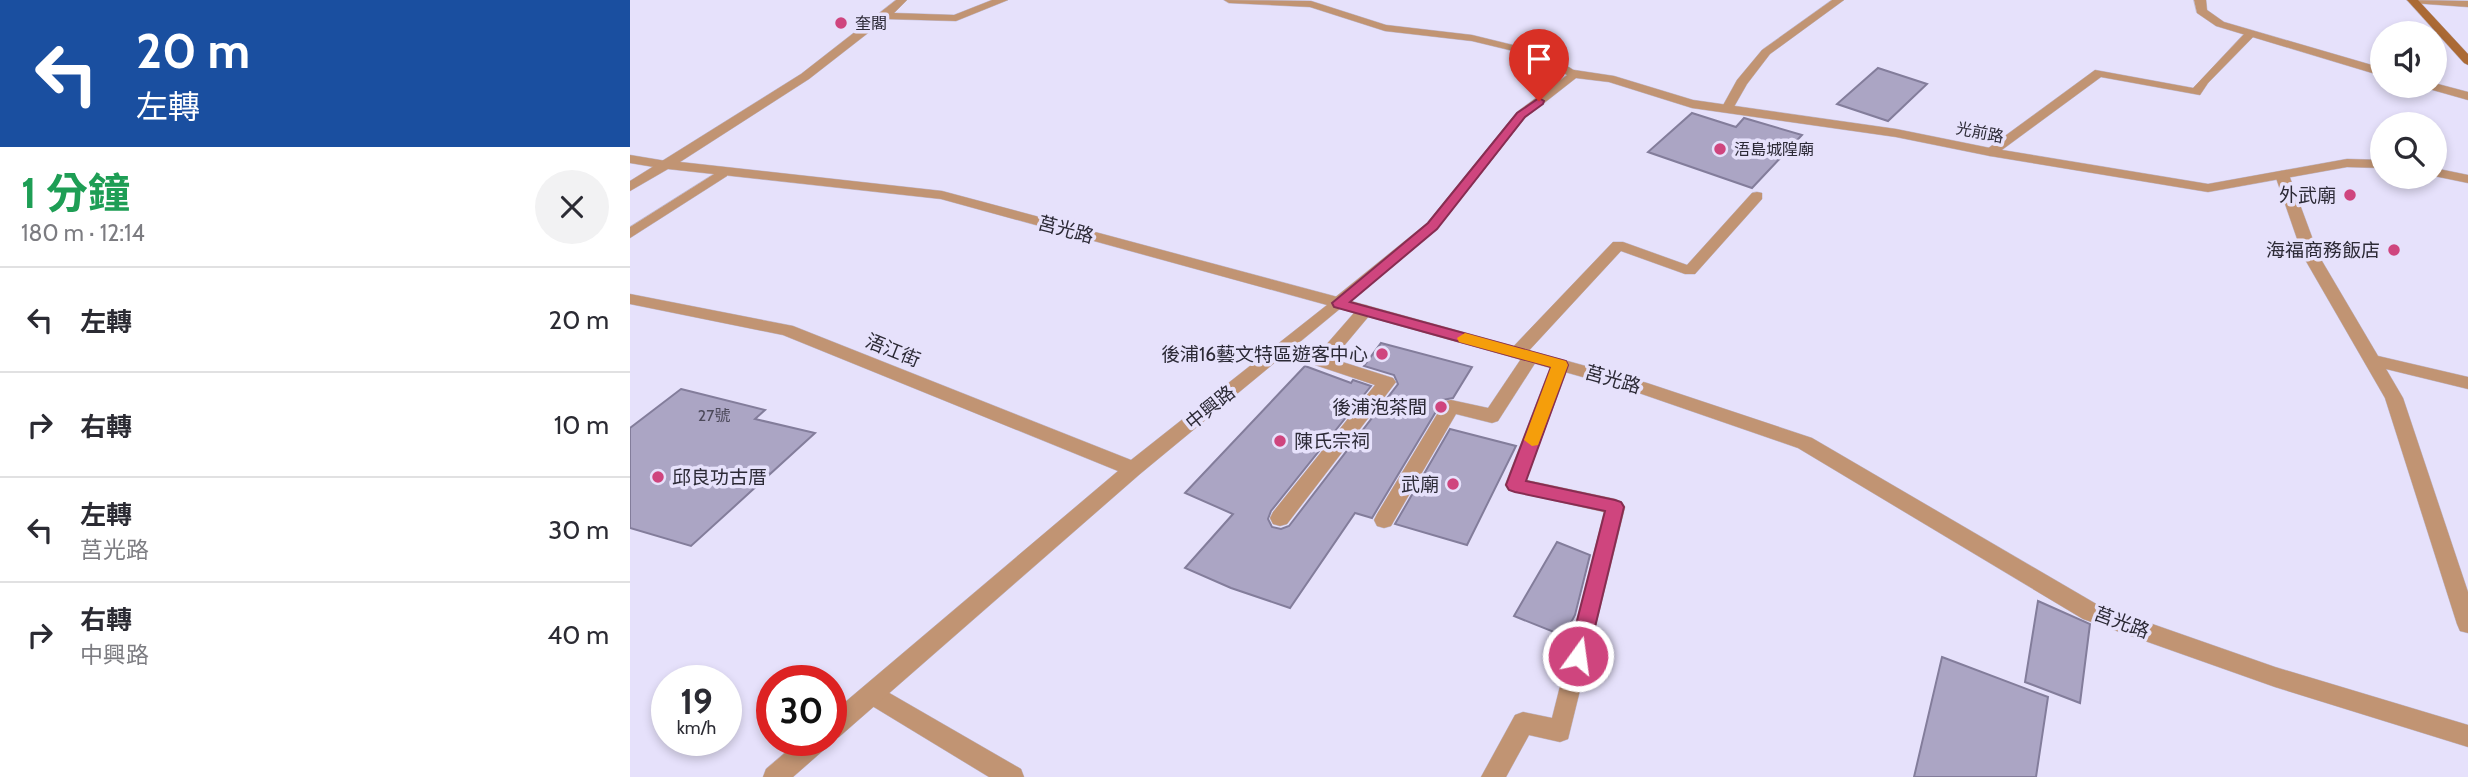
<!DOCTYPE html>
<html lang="zh-TW">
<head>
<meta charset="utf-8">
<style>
	body { margin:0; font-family:Cabin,"Noto Sans TC",sans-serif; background:#f2f2f3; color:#2b2b33; height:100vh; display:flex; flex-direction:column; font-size:26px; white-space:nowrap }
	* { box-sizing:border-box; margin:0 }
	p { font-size:23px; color:#7c7c81 }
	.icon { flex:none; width:38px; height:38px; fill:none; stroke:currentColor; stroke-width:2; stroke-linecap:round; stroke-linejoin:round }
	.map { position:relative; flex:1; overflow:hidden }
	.side { display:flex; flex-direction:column; background:#fff; width:630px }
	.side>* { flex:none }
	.banner { background:#1a4fa0; color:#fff; overflow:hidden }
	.buttons { position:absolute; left:1740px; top:21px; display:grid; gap:14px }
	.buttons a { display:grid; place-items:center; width:77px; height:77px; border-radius:50%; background:#fff; box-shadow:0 4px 10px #0003; font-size:35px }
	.speed { position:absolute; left:21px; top:665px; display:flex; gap:14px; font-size:35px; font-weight:700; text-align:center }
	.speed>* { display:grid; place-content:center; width:91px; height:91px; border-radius:50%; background:#fff; box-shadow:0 4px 10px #0003; line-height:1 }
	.speed small { font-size:18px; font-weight:400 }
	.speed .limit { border:10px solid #d22; background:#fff; color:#111 }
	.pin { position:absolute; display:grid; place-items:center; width:60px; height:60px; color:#fff; margin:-72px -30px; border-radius:50% 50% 50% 0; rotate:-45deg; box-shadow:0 0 7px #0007 }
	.pin .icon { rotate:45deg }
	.me { position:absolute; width:77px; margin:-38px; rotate:14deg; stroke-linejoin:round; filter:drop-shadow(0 0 5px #0008) }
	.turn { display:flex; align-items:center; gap:24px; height:147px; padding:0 21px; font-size:32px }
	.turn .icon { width:91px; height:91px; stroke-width:2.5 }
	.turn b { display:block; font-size:49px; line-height:60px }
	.round { display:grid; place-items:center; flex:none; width:74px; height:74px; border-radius:37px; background:#f2f2f3 }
	.overview { display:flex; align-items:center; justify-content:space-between; height:119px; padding:0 21px }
	h1 { font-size:42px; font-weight:700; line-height:52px; color:#1e9e55 }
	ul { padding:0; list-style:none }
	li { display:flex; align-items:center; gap:21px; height:105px; padding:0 21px; border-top:2px solid #e1e1e2 }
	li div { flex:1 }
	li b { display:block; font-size:26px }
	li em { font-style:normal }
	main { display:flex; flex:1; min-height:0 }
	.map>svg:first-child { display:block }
	.building { fill:#aba5c4; stroke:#837d9b; stroke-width:2 }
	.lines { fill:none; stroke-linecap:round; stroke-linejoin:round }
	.service-casing { stroke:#c1bcd4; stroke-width:1 }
	.pedestrian-casing { stroke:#c1bcd4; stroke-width:1 }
	.minor-casing { stroke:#c1bcd4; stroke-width:1 }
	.tertiary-casing { stroke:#c1bcd4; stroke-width:1 }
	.secondary-casing { stroke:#c1bcd4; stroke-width:1 }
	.service { fill:#c19473; fill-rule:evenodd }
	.pedestrian { fill:#c19473; fill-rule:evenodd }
	.minor { fill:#c19473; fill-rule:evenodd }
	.tertiary { fill:#c19473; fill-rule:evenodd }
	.secondary { fill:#ab6a35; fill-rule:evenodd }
	.route { fill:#cf457e; stroke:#872d52; stroke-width:2 }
	.slow { fill:#f59e0b }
	.poi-dot { fill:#cf457e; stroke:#e6e1fb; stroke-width:2.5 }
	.labels { text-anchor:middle; stroke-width:7; stroke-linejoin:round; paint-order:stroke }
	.far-poi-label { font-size:16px; fill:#2c2a36; stroke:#e6e1fb; text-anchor:start }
	.far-street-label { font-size:16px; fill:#2c2a36; stroke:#e6e1fb }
	.number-label { font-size:16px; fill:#4c495a }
	.poi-label { font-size:19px; fill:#2c2a36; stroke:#e6e1fb; text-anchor:end }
	.street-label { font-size:19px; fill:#2c2a36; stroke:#e6e1fb }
</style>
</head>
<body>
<main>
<section class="side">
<div class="banner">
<div class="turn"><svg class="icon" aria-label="left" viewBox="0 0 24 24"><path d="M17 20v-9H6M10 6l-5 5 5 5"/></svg><div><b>20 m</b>左轉</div></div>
</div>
<div class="overview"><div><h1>1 分鐘</h1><p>180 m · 12:14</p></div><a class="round"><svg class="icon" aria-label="close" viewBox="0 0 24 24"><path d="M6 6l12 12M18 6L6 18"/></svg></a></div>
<ul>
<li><svg class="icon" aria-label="left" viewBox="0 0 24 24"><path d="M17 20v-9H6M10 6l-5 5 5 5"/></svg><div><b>左轉</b></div><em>20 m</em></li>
<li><svg class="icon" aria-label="right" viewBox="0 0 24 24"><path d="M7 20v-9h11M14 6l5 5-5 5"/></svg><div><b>右轉</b></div><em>10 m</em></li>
<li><svg class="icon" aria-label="left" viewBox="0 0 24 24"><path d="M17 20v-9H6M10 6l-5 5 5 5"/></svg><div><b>左轉</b><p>莒光路</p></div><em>30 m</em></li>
<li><svg class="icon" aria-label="right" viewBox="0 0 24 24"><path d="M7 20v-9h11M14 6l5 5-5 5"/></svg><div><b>右轉</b><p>中興路</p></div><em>40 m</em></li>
</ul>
</section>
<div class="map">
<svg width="1838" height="777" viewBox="0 0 1838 777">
	<rect width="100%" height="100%" fill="#e6e1fb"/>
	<g class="building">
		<path d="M1248 68 1297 84 1258 121 1207 104Z"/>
		<path d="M1062 113 1106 127 1114 118 1172 135 1122 188 1018 152Z"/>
		<path d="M751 343 842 367 823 398 813 400 742 518 725 513 660 608 601 588 555 568 603 514 555 493 675 366 721 383 723 380 741 386 641 511 638 519 642 527 651 529 659 526 768 384 764 375 734 366Z"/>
		<path d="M51 389 135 410 125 419 185 433 61 546 0 528V428Z"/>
		<path d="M820 429 886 446 837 545 765 524Z"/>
		<path d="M927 542 960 555 945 615 934 636 884 616Z"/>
		<path d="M1408 601 1460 624 1450 703 1395 682Z"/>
		<path d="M1312 657 1418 697 1406 777H1284Z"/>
	</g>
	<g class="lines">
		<defs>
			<g id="service">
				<path d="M594 0 681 1 756 25 842 35 916 53 950 74 940 77 908 57 842 41 755 31 680 7 599 3Z"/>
				<path d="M1202 0H1214L1140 54 1117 84 1101 112H1093L1091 109 1107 80 1132 50Z"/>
				<path d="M1777 0 1838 1V7L1782 3Z"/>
				<path d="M1616 32 1626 34 1578 83 1570 95 1471 77 1365 155 1360 156 1353 152 1465 70 1563 88Z"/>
				<path d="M0 155 36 161 43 165 36 169 0 163Z"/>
				<path d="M92 169 97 170V176L0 238V227Z"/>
				<path d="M1652 171 1659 175 1689 256 1748 356 1838 377V389L1756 369 1773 398 1838 592V633L1830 631 1827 624 1755 398 1673 256 1645 175Z"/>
				<path d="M1127 192 1132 193V199L1065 274H1055L991 251 893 357H881L879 353 881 349 983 242H993L1057 265 1122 193Z"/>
				<path d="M242 683 391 769 394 777H359L234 701 231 694 234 687Z"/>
			</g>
			<path id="pedestrian" d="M901 351 909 357 868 421 862 423 826 414 761 526 754 528 747 526 744 520 747 514 815 401 821 400 858 408 895 353Z"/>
			<g id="minor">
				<path d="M266 0H277L264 13 324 15 362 0H378L326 21 256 19 179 79 50 162 312 191 715 299 717 303 510 474 209 737 201 740V714L488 471 153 335 0 304V294L163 326 501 460 697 305 311 199 38 169 0 191V181L171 74Z"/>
				<path d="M1564 0H1576L1577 10 1594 22 1752 68V76L1586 26 1567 13Z"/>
				<path d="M1804 83 1838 92V100L1799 89 1797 86H1804Z"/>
				<path d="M736 305 744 310 703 359 763 378 766 382 657 524 650 526 643 524 640 518 643 512 745 385 685 365 682 361 730 306Z"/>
				<path d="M930 359 939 365 896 480 985 499 992 502 995 507 938 739 930 742 899 735 876 777H851L885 715 893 712 922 718 974 512 885 492 878 490 875 485 921 365Z"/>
				<path d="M170 740H200L196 748 163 777H133L136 769Z"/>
			</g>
			<g id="tertiary">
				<path d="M944 70 984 76 1063 100 1266 129 1360 148 1578 184 1717 159 1752 160V168L1717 167 1578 192 1360 156 1266 137 1062 108 979 82 946 78 895 118 807 229 721 301 1017 383 1182 438 1468 605 1645 667 1838 725V747L1645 687 1453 619 1168 448 1006 392 703 307 701 303 703 299 797 223 887 112Z"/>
				<path d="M1804 168 1838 175V183L1804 176Z"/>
			</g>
			<path id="secondary" d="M1777 0H1788L1838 54V65L1834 63Z"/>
		</defs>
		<use href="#service" class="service-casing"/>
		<use href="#pedestrian" class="pedestrian-casing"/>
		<use href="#minor" class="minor-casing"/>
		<use href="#tertiary" class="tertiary-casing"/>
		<use href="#secondary" class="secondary-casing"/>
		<use href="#service" class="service"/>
		<use href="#pedestrian" class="pedestrian"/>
		<use href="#minor" class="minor"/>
		<use href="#tertiary" class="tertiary"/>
		<use href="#secondary" class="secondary"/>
	</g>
	<path class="route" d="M909 98 914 101 913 104 895 117 807 229 720 302 936 361 938 365 896 481 985 500 991 502 994 507 958 656 955 662 948 665 941 662 938 656 975 511 885 492 879 490 876 485 921 367 704 307 702 303 798 223 887 113Z"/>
	<path class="slow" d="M835 333 936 361 938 365 908 445 902 446 894 440 921 367 829 342 827 338Z"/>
	<g class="poi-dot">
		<circle cx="211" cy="23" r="7"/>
		<circle cx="1090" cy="149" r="7"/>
		<circle cx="1720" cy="195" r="7"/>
		<circle cx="1764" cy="250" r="7"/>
		<circle cx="752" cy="354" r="7"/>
		<circle cx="811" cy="407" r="7"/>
		<circle cx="650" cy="441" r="7"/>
		<circle cx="28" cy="477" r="7"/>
		<circle cx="823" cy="484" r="7"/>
	</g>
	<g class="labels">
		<g class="far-poi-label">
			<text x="225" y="29">奎閣</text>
			<text x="1104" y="155">浯島城隍廟</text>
		</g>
		<g class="far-street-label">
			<text transform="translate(1350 132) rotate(11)" y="6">光前路</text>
		</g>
		<g class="number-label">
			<text x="84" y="421">27號</text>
		</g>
		<g class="poi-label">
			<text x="1706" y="202">外武廟</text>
			<text x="1750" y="257">海福商務飯店</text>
			<text x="738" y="361">後浦16藝文特區遊客中心</text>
			<text x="797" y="414">後浦泡茶間</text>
			<text x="664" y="448" text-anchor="start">陳氏宗祠</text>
			<text x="42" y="484" text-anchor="start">邱良功古厝</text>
			<text x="809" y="491">武廟</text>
		</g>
		<g class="street-label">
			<text transform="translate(436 229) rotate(15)" y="7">莒光路</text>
			<text transform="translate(263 350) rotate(22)" y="7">浯江街</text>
			<text transform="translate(983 379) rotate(16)" y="7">莒光路</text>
			<text transform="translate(580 407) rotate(-39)" y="7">中興路</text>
			<text transform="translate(1492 622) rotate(20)" y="7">莒光路</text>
		</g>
	</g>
</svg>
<div class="buttons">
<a><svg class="icon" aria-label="sound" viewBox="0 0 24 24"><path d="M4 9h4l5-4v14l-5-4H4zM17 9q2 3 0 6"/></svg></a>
<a><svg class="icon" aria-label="search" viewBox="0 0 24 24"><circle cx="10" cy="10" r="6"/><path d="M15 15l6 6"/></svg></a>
</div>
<div class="speed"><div>19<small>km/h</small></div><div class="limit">30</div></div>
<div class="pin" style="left:909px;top:101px;background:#d93025"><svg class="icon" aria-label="arrive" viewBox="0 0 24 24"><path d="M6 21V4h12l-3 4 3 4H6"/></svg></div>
<svg class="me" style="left:948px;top:656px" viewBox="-20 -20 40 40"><circle r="17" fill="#cf457e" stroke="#fff" stroke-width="3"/><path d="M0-11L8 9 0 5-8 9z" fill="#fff"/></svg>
</div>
</main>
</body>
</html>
